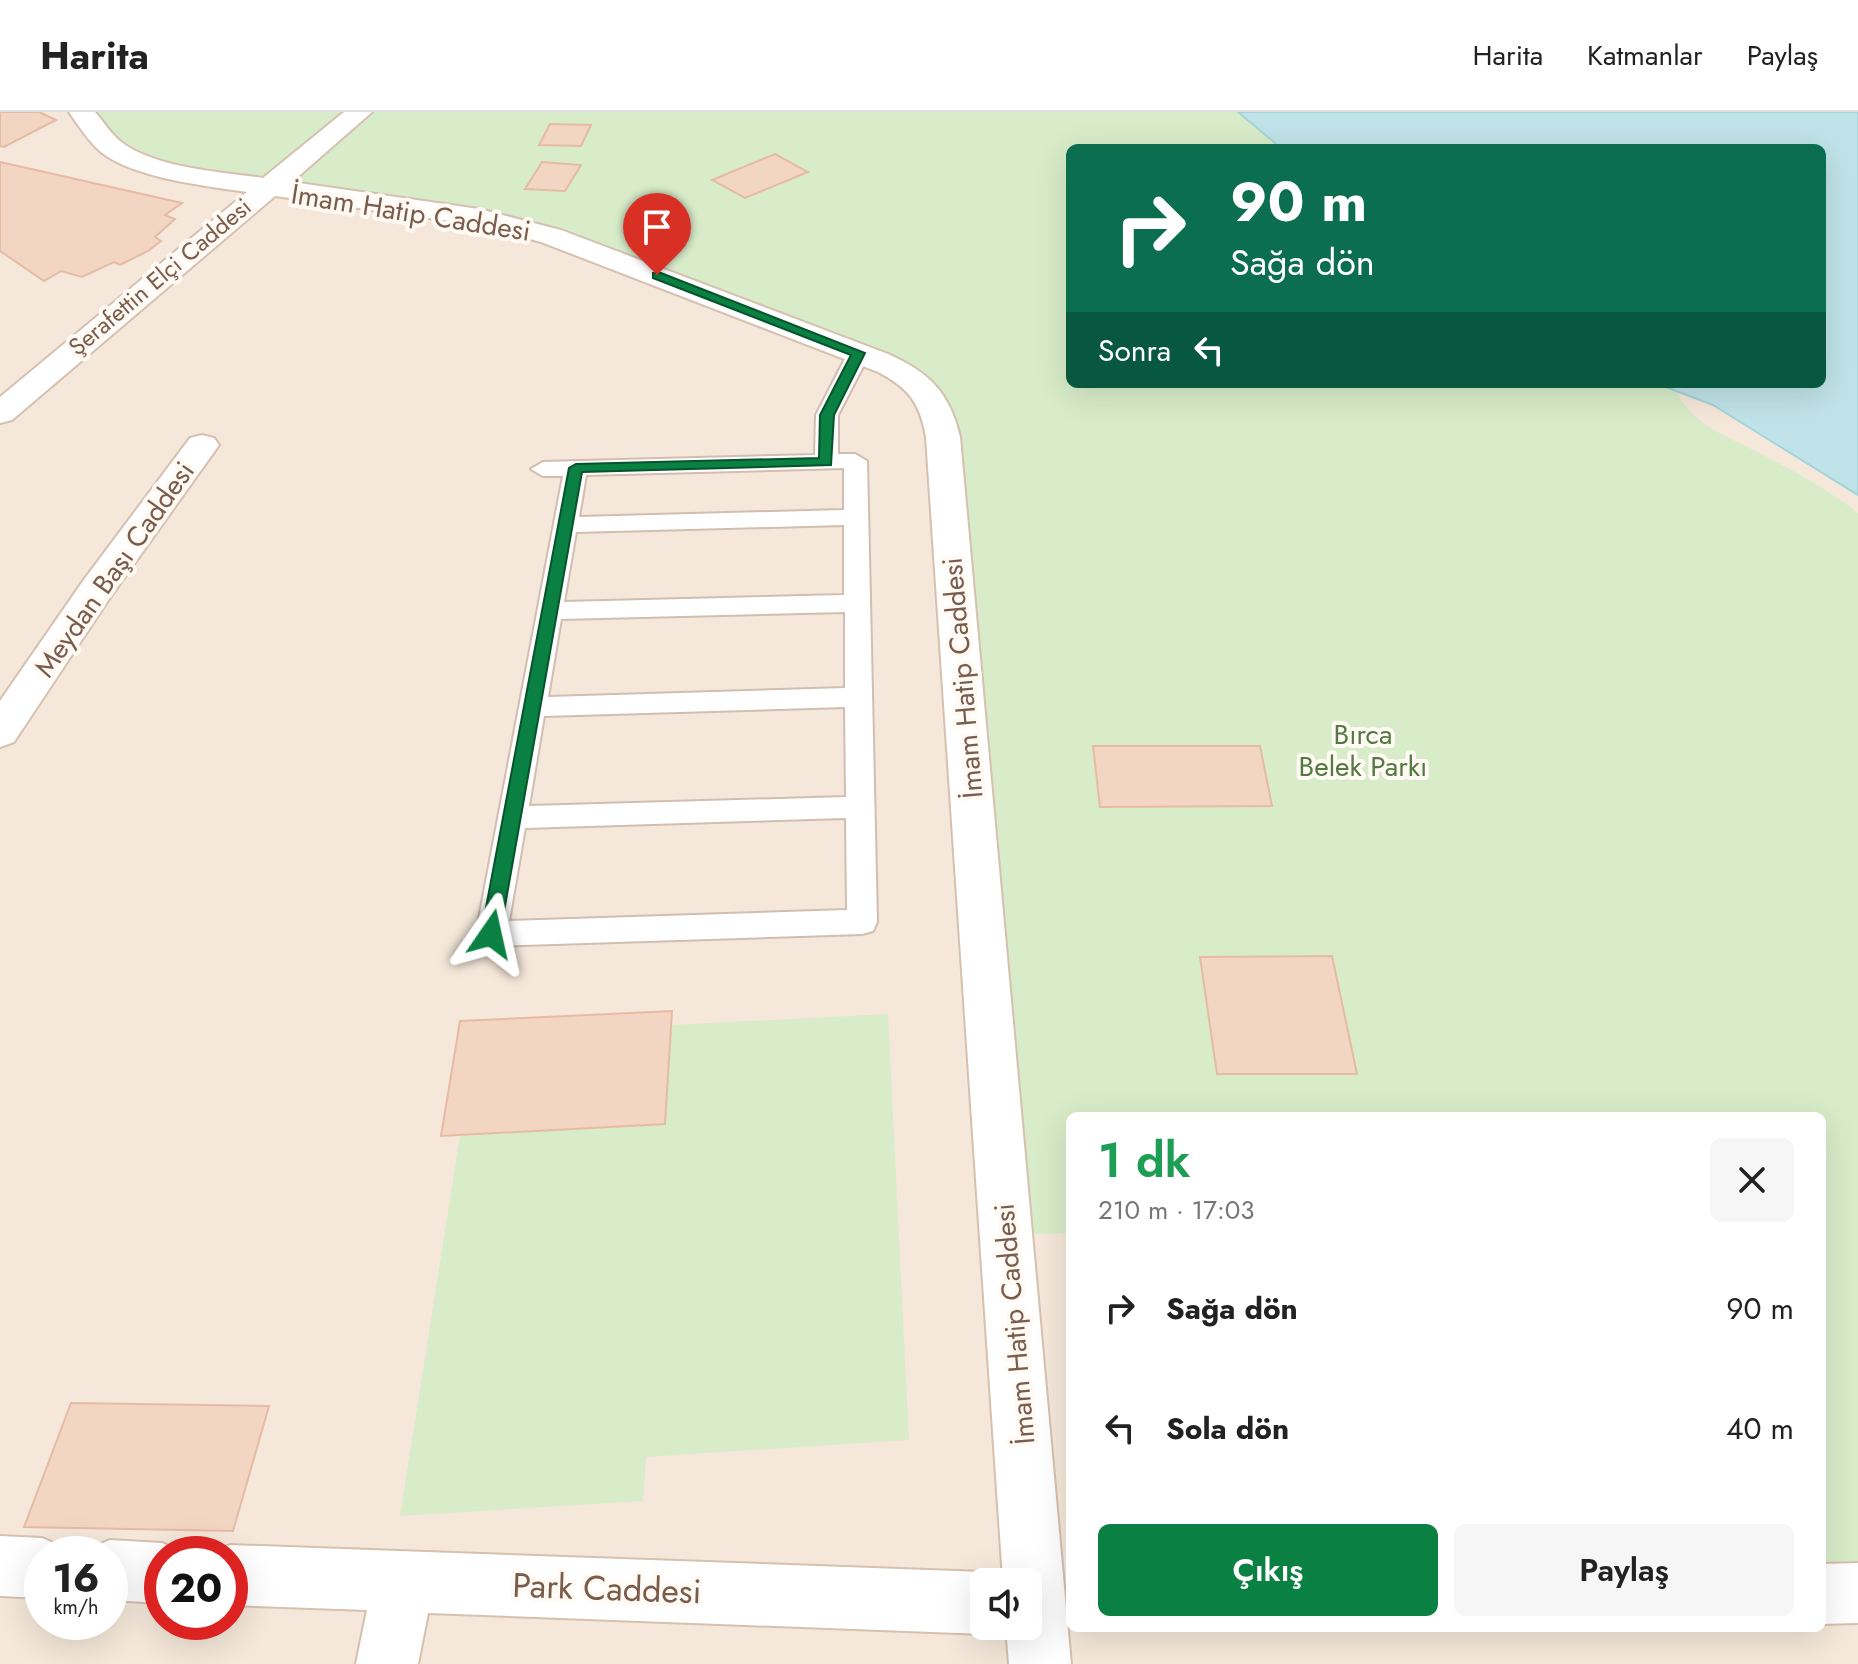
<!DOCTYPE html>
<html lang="tr">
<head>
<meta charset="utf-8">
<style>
	body { margin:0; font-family:Jost,sans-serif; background:#f6f6f6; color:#222; height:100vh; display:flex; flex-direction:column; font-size:30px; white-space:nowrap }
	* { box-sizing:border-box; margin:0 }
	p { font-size:26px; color:#767676 }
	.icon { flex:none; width:44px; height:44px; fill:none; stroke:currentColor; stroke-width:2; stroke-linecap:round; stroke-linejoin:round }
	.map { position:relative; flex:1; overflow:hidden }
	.details { position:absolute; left:1066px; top:1000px; width:760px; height:520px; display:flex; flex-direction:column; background:#fff; border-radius:12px; box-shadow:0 8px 32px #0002 }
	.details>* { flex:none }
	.top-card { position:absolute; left:1066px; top:32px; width:760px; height:244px; border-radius:12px; box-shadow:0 8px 32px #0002; background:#0b6e4f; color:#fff; overflow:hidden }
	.fabs { position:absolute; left:970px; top:1456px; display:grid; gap:16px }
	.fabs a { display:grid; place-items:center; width:72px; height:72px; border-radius:12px; background:#fff; box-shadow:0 8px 32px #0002; font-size:40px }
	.speed { position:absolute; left:24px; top:1424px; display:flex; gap:16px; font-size:40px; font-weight:700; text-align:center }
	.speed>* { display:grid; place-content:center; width:104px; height:104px; border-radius:50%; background:#fff; box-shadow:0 8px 32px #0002; line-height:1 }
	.speed small { font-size:20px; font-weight:400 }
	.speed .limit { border:12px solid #d22; background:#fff; color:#111 }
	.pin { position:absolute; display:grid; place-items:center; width:68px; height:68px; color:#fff; margin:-82px -34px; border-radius:50% 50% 50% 0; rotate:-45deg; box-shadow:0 0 8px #0007 }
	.pin .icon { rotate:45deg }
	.me { position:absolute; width:88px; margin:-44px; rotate:11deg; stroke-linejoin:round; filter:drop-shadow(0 0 6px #0008) }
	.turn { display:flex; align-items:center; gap:28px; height:168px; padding:0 32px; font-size:36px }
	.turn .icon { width:104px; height:104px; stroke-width:2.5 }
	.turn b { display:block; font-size:56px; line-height:68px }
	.then { display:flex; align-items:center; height:76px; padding:0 32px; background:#0003; gap:16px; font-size:30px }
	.round { display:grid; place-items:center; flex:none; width:84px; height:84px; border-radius:12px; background:#f6f6f6 }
	.head { display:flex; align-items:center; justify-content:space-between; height:136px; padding:0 32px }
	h1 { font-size:48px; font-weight:600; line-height:60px; color:#1e9e55 }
	.button { display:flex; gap:16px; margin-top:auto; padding:16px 32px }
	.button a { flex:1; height:92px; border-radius:12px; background:#0b8043; color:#fff; font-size:32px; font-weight:600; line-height:92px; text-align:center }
	.button a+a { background:#f6f6f6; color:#222 }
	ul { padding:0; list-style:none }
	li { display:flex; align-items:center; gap:24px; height:120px; padding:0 32px }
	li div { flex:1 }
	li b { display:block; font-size:30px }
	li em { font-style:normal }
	header { display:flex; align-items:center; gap:48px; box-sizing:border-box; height:112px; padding:0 40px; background:#fff; border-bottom:2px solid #e0e0e0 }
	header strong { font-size:38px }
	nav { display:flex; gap:44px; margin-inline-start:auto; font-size:28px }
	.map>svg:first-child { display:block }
	.residential { fill:#f5e8da; fill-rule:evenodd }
	.green { fill:#d8ecc9 }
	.water { fill:#bfe3e8; stroke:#a5d3da; stroke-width:2 }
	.building { fill:#f3d5c3; stroke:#e6bba3; stroke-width:2 }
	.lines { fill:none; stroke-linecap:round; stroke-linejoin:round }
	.lane-casing { stroke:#d1beb0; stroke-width:4 }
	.secondary-casing { stroke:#d6c0b0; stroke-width:4 }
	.lane { fill:#fff; fill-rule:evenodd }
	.secondary { fill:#fff; fill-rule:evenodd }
	.route { fill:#0b8043; stroke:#07532c; stroke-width:2 }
	.labels { text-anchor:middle; stroke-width:8; stroke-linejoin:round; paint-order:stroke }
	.far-street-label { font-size:24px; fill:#7a5c4d; stroke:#fffaf3 }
	.street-label { font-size:28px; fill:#7a5c4d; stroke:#fffaf3 }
	.park-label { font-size:28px; fill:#537a41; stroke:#fffaf3 }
	.near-street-label { font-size:34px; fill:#7a5c4d; stroke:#fffaf3 }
</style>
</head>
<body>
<header>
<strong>Harita</strong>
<nav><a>Harita</a><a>Katmanlar</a><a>Paylaş</a></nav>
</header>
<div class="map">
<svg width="1858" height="1552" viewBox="0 0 1858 1552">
	<rect width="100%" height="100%" fill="#fdf6ec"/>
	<path class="residential" d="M0 0H1238L1281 36H1070V272H1658L1713 293 1858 383V1552H0ZM1070 1004H1822V1516H1070ZM42 1442H110V1510H42ZM162 1442H230V1510H162ZM984 1470H1028V1514H984Z"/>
	<g class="green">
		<path d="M82 0H1238L1281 36H1070V272H1658L1675 277C1692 314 1730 325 1763 343 1795 359 1830 379 1858 401V1481L1822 1482V1004H1070V1121L1006 1123 943 325 917 271 551 124 135 48Z"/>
		<path d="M888 902 909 1328 646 1345 643 1389 400 1404 460 1024 665 1012 671 913Z"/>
	</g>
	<path class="water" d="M1238 0H1858V383L1713 293 1658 272H1822V36H1281Z"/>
	<g class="building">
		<path d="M0 0H39L56 8 4 35 0 34Z"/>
		<path d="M550 12 591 13 581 34 539 33Z"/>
		<path d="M775 42 808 60 745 86 712 68Z"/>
		<path d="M0 50 182 91 165 103 175 107 155 125 161 129 148 139 120 153 114 150 82 165 61 159 44 169 0 139Z"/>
		<path d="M542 50 581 53 565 79 525 77Z"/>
		<path d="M1093 634H1260L1272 694 1100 695Z"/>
		<path d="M1332 844 1357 962H1217L1200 845Z"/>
		<path d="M672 899 665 1012 441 1024 460 909Z"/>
		<path d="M71 1291 269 1294 233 1419 24 1415Z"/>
	</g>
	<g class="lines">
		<defs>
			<path id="lane" d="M859 235 870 241 838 303V342H855L867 349 877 810 873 819 862 822 491 834 480 831 476 822 563 364H543L531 357 543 350 815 343 816 303 848 241ZM844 356V398L579 405 586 363ZM844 413V483L564 490 576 420ZM845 500V576L548 585 561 507ZM845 595 846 685 529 694 544 604ZM846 706 847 798 509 809 525 716Z"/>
			<g id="secondary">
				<path d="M69 0H95C103 9 110 21 120 29 153 56 222 60 263 66L344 0H372L292 70 479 97 561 118 888 242C929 260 950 281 960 325L1071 1552H1009L1006 1514H1028V1470H984V1514H1002L984 1522 428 1501 418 1552H356L367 1498 230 1493V1442H208L230 1433 984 1460 1003 1468 926 325C920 291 909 276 878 260L541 130 478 113 275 84 12 308 0 311V285L247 80C206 74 133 66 101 40 89 30 78 13 69 0Z"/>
				<path d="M202 323 214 326 219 333 109 487 14 630 0 635V589L83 469 190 326Z"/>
				<path d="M0 1424 42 1426 63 1435 66 1442H42V1486L0 1484Z"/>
				<path d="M110 1428 162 1431 183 1440 162 1442V1491L110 1488V1442H86L89 1437Z"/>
				<path d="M1858 1451V1511L1822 1512V1452Z"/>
			</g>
		</defs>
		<use href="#lane" class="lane-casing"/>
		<use href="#secondary" class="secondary-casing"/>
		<use href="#lane" class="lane"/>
		<use href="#secondary" class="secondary"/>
	</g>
	<path class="route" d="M653 161H661L865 241 834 303 831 353 582 360 500 822 491 830 481 822 569 356 576 352 819 346 820 303 851 243 653 166Z"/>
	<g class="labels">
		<g class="far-street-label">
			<text transform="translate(160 165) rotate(-40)" y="8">Şerafettin Elçi Caddesi</text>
		</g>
		<g class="street-label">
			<text transform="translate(411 100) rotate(9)" y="10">İmam Hatip Caddesi</text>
			<text transform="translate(114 457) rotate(-55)" y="10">Meydan Başı Caddesi</text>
			<text transform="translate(962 566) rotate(-95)" y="10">İmam Hatip Caddesi</text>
			<text transform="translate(1014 1212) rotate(-95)" y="10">İmam Hatip Caddesi</text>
		</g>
		<g class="park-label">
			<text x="1363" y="632">Bırca<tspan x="1363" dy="32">Belek Parkı</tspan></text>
		</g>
		<g class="near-street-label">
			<text transform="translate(607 1476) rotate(2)" y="12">Park Caddesi</text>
		</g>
	</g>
</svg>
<div class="fabs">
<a><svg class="icon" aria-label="sound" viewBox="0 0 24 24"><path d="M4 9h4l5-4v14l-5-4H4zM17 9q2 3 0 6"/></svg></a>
</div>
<div class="speed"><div>16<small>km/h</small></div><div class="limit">20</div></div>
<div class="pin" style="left:657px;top:163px;background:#d93025"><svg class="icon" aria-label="arrive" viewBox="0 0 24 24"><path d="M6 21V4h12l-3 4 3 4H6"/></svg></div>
<svg class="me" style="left:491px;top:822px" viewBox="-20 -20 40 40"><path d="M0-17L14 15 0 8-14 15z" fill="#0b8043" stroke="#fff" stroke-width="4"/></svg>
<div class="top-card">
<div class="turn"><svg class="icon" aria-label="right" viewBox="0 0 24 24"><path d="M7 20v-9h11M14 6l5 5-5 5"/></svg><div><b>90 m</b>Sağa dön</div></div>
<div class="then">Sonra<svg class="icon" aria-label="left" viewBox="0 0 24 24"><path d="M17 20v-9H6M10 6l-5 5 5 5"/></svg></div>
</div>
<section class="details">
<div class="head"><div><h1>1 dk</h1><p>210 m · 17:03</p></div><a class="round"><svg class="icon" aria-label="close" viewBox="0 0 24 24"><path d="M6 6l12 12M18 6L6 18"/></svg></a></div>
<ul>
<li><svg class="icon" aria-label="right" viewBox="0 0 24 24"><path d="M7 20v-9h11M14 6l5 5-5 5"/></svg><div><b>Sağa dön</b></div><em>90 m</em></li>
<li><svg class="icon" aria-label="left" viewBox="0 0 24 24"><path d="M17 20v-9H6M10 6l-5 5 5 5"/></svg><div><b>Sola dön</b></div><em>40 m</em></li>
</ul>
<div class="button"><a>Çıkış</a><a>Paylaş</a></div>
</section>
</div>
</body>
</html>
